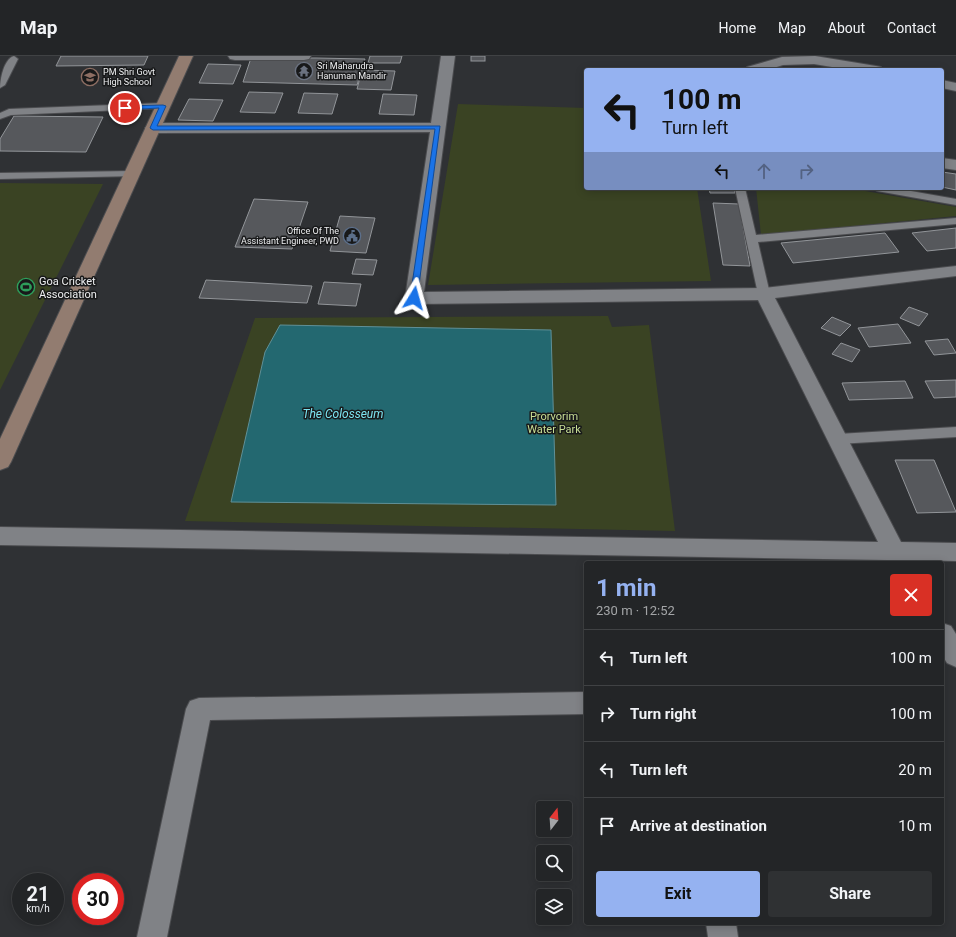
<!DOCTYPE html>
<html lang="en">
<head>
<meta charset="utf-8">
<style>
	body { margin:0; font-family:Roboto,sans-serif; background:#2f3133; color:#f1f3f6; height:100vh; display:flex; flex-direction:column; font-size:15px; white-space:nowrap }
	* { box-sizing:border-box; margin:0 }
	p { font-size:13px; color:#a3a5a7 }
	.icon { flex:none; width:22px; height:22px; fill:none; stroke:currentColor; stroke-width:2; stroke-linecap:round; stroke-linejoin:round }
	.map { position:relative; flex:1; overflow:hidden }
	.drawer { position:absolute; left:584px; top:505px; width:360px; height:364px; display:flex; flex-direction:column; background:#232527; border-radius:4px; box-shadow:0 2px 10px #0003,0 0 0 1px #404244 }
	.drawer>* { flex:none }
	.hud { position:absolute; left:584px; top:12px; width:360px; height:122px; border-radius:4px; box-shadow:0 2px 10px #0003,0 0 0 1px #404244; background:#95b2f1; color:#111; overflow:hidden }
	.needle { width:26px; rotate:17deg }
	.buttons { position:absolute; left:536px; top:745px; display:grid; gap:8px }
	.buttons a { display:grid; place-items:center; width:36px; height:36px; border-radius:4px; background:#232527; box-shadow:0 2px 10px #0003,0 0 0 1px #404244; font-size:20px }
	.speed { position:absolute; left:12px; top:817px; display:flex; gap:8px; font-size:20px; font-weight:700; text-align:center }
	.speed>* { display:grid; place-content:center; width:52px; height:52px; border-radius:50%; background:#232527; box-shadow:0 2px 10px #0003,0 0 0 1px #404244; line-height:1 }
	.speed small { font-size:10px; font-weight:400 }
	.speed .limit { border:6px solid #d22; background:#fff; color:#111 }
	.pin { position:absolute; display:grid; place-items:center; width:34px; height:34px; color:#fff; margin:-17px; border:2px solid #fff; border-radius:50%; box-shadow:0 1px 4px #0007 }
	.me { position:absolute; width:44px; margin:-22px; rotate:8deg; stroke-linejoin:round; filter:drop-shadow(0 0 3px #0008) }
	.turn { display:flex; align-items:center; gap:14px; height:84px; padding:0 12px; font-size:18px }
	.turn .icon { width:52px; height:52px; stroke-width:2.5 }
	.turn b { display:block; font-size:28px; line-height:34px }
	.lanes { display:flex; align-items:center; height:38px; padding:0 12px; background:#0003; justify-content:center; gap:20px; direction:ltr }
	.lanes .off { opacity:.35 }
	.round { display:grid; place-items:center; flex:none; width:42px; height:42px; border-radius:4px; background:#2f3133 }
	.head { display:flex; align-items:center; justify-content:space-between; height:68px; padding:0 12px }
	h1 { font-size:24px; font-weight:700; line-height:30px; color:#95b2f1 }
	.button { display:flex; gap:8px; margin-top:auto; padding:8px 12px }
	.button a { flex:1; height:46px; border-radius:4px; background:#95b2f1; color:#111; font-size:16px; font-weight:700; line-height:46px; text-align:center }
	.button a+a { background:#2f3133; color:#f1f3f6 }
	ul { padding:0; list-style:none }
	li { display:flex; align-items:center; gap:12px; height:56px; padding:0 12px; border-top:1px solid #404244 }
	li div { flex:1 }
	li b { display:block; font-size:15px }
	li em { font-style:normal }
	header { display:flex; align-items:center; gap:24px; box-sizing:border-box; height:56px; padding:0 20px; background:#232527; border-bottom:1px solid #404244 }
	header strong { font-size:19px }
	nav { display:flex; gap:22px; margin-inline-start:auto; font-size:14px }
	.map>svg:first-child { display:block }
	.green { fill:#3a4323 }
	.water { fill:#236870; stroke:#609097 }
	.building { fill:#56585c; stroke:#929599 }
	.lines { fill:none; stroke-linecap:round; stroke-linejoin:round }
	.lane-casing { stroke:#4b4c4f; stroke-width:2 }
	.street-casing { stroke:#4b4c4f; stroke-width:2 }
	.secondary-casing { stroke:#4b4c4f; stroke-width:2 }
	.lane { fill:#808286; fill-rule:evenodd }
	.street { fill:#808286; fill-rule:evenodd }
	.secondary { fill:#927c70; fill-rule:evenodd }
	.route { fill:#1a73e8; stroke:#114b97 }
	.labels { text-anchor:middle; stroke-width:3; stroke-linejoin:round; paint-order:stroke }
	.far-poi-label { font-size:9px; fill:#eeeff1; stroke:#18191a; text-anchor:start }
	.poi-label { font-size:11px; fill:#eeeff1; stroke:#18191a; text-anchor:start }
	.park-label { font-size:11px; fill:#c8de95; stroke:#18191a }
	.water-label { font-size:12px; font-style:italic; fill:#7ce4f1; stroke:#18191a }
</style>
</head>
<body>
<header>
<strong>Map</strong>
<nav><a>Home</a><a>Map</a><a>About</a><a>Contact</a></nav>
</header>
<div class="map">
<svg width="956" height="881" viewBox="0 0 956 881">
	<rect width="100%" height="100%" fill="#2f3134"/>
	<g class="green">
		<path d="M458 48 586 52V132H697L711 225 428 229Z"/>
		<path d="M0 127 103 128 0 334Z"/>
		<path d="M756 132H848L956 151V160L761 179Z"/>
		<path d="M608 260 612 271 649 269 675 475 185 465 255 262Z"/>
		<path d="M704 505 880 506 881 507H704Z"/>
	</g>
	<path class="water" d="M280 269 551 274 556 449 231 446 265 296Z"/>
	<g class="building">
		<path d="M61 0H148L144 9 56 10Z"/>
		<path d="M370 0H402L400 7H368Z"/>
		<rect x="471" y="0" width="14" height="5"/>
		<path d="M251 2H316L365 3 357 29 243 26Z"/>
		<path d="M208 8 241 9 233 28 199 27Z"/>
		<path d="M362 14 395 15 391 34 357 33Z"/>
		<path d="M249 36 283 37 275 57 240 56Z"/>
		<path d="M304 37 338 38 332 58 298 57Z"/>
		<path d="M383 38 417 39 414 59 379 58Z"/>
		<path d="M189 43 223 44 213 65 178 64Z"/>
		<path d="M14 60 103 61 86 96 0 95V83Z"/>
		<path d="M942 116 956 118V134L942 131Z"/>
		<path d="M709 132H734L735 137H710Z"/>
		<path d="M254 143 308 146 292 193 235 191Z"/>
		<path d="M713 147 739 148 750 210 723 209Z"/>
		<path d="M340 160 375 162 366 197 330 195Z"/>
		<path d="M956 172V192L927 195 912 177Z"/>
		<path d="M885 177 899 196 793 207 781 187Z"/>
		<path d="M356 203 377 204 373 219 352 218Z"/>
		<path d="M206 224 312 230 307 247 199 242Z"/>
		<path d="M324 226 361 228 356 250 318 248Z"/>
		<path d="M909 251 928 258 919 270 900 262Z"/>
		<path d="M832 261 851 269 840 280 821 272Z"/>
		<path d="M898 268 911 287 869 291 858 272Z"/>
		<path d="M948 283 956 297 934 299 925 285Z"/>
		<path d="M841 287 860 294 852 306 832 298Z"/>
		<path d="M956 324V341L934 342 925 325Z"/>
		<path d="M905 325 913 342 849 344 842 327Z"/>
		<path d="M895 404H934L956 456 917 457Z"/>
	</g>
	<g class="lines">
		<defs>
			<g id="lane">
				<path d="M14 0 18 3 5 29 0 32C0 23 4 3 14 0Z"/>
				<path d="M163 47 168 50 166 52 11 59 0 63V57L9 53Z"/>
				<path d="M132 115 137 118 136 120 0 123V117Z"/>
				<path d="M735 132H745L756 179 956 162V168L758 186 770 238 768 241H760L758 238Z"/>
				<path d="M872 132H894L956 143V149L877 135Z"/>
				<path d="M956 371V381L838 388 833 386 831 383 833 380 838 378Z"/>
			</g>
			<g id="street">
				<path d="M228 0H311L309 3 304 4H235L230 3Z"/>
				<path d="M441 0H455L424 236 764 232 956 210V220L775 242 901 486 956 487V505L910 504V507H888L886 504 0 489V471L878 486 758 244 414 248 408 246 405 242 430 76 153 77 148 75 145 72 148 69 153 67H431Z"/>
				<path d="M815 0 876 10 881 11 883 14H850L814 8 783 9 767 14H745L747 11 782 1Z"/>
				<path d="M942 24 956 27V35L942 32Z"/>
				<path d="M942 102 956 104V114L942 112Z"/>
				<path d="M942 567 951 570 956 578V611L947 607 942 599Z"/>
				<path d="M586 636V658L210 664 167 881H137L186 653 190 645 199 642Z"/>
				<path d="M706 867H736L738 881H708Z"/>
			</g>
			<path id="secondary" d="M179 0H193L11 406 8 411 0 414V383Z"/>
		</defs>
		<use href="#lane" class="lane-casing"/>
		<use href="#street" class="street-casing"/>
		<use href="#secondary" class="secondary-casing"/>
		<use href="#lane" class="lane"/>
		<use href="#street" class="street"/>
		<use href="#secondary" class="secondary"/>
	</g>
	<path class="route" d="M163 49 166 50 157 70H440L417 244H412L410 242 435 73 153 74 150 72 159 52 125 54 122 52 125 50Z"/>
	<defs>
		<symbol id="temple-ring" viewBox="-11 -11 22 22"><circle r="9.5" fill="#18191a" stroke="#6b7280" stroke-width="1.5"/><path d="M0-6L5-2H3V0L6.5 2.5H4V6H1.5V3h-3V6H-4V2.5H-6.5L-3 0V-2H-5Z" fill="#6b7280"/></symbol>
		<symbol id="school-ring" viewBox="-11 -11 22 22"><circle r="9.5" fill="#18191a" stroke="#8d6e63" stroke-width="1.5"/><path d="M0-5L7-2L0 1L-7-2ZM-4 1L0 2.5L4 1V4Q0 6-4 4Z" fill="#8d6e63"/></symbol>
		<symbol id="civic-ring" viewBox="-11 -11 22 22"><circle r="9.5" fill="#18191a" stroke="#5c6f8a" stroke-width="1.5"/><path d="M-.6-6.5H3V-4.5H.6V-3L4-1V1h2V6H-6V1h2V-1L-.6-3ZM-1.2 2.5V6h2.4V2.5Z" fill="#5c6f8a"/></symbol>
		<symbol id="stadium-ring" viewBox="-11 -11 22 22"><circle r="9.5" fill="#18191a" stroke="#2e9e5b" stroke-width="1.5"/><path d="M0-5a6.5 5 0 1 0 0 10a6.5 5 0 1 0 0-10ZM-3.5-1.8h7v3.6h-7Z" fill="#2e9e5b"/></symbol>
	</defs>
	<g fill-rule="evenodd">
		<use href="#temple-ring" x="294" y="5" width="20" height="20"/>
		<use href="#school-ring" x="80" y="11" width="20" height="20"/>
		<use href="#civic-ring" x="342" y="170" width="20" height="20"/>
		<use href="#stadium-ring" x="16" y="221" width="20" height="20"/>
	</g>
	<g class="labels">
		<g class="far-poi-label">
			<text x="317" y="13">Sri Maharudra<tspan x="317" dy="10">Hanuman Mandir</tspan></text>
			<text x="103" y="19">PM Shri Govt<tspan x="103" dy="10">High School</tspan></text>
			<text x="339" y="178" text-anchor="end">Office Of The<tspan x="339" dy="10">Assistant Engineer, PWD</tspan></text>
		</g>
		<g class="poi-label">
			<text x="39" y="229">Goa Cricket<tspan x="39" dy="13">Association</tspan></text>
		</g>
		<g class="park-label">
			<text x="554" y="364">Prorvorim<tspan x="554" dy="13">Water Park</tspan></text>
		</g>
		<g class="water-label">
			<text x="343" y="362">The Colosseum</text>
		</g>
	</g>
</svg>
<div class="buttons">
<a><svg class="needle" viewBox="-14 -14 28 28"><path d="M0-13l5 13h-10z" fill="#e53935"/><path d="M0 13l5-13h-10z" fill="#a3a5a7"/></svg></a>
<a><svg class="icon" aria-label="search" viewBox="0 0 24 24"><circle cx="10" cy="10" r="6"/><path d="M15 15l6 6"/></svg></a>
<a><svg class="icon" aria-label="layers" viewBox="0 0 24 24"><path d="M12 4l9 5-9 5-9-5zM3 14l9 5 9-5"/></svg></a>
</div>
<div class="speed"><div>21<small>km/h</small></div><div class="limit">30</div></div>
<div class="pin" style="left:125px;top:52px;background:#d93025"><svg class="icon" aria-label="arrive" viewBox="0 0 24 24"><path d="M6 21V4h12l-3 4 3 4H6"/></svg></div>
<svg class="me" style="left:414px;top:242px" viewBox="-20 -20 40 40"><path d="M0-17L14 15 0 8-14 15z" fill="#1a73e8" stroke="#fff" stroke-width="4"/></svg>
<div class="hud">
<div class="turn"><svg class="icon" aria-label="left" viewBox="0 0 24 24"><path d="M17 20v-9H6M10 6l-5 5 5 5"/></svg><div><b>100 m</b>Turn left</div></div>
<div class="lanes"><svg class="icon" aria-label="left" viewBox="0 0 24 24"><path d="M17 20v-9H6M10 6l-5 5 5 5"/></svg><svg class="icon off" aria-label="ahead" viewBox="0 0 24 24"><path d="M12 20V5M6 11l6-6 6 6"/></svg><svg class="icon off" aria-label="right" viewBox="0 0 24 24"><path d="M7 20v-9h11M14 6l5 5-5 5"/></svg></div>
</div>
<section class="drawer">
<div class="head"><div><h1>1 min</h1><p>230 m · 12:52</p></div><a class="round" style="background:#d93025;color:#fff"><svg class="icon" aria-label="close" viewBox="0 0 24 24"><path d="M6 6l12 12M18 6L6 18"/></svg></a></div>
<ul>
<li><svg class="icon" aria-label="left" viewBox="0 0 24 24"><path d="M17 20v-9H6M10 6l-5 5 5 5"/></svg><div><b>Turn left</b></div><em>100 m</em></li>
<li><svg class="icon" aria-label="right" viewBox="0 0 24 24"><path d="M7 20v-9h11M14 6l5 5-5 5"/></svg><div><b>Turn right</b></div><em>100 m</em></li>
<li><svg class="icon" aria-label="left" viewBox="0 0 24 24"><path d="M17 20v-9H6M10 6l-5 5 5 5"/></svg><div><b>Turn left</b></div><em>20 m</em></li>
<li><svg class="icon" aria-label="arrive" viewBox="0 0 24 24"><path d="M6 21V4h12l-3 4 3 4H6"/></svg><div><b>Arrive at destination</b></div><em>10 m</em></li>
</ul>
<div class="button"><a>Exit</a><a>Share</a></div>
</section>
</div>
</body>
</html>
